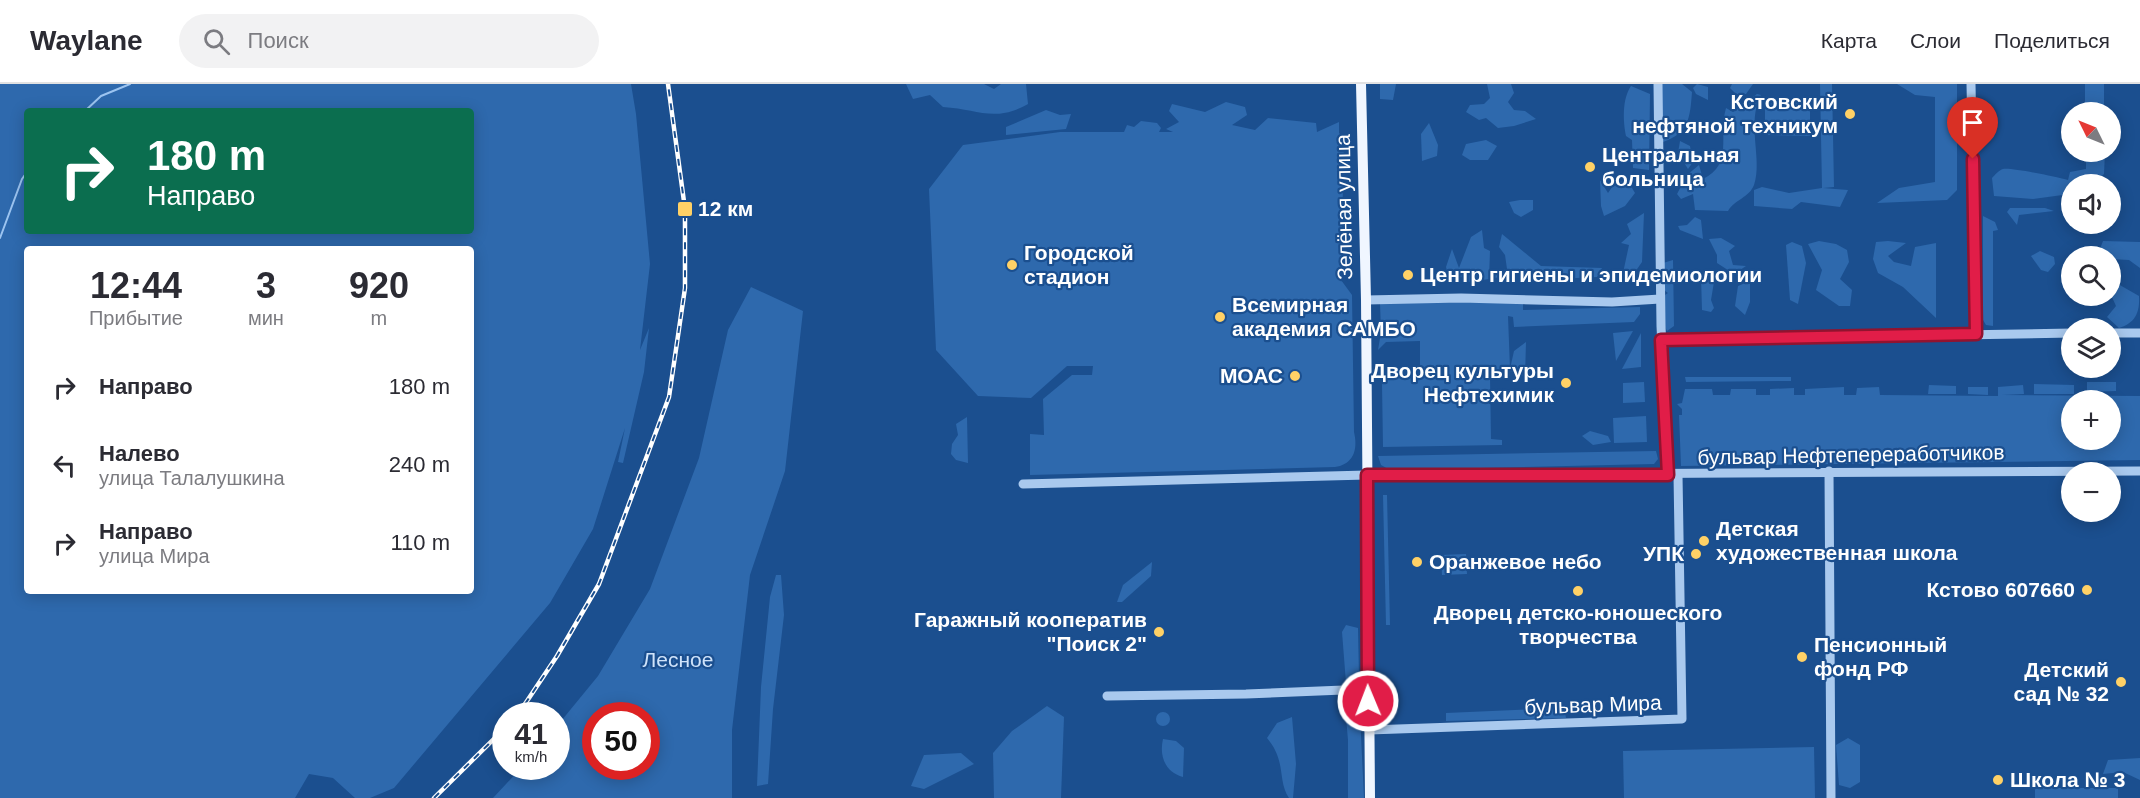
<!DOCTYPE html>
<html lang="ru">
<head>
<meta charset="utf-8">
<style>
	body { margin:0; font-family:Helvetica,sans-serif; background:#f2f2f3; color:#2b2b33; height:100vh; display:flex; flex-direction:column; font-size:22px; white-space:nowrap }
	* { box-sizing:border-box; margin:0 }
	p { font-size:20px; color:#7c7c81 }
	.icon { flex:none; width:33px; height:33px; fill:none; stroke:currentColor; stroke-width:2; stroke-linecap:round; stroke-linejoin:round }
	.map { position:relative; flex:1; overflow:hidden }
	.panel { position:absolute; left:24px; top:162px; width:450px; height:348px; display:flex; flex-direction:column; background:#fff; border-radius:6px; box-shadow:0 3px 15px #0003 }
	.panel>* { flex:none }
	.banner { position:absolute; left:24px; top:24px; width:450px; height:126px; border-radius:6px; box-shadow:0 3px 15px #0003; background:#0b6e4f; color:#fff; overflow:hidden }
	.needle { width:39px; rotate:313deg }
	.controls { position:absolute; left:2061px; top:18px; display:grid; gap:12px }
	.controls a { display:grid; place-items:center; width:60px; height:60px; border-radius:50%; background:#fff; box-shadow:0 3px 15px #0003; font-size:30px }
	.speed { position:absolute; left:492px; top:618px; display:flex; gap:12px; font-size:30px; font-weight:700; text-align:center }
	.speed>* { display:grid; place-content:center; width:78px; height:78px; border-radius:50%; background:#fff; box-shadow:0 3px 15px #0003; line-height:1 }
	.speed small { font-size:15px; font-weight:400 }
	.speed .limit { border:9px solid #d22; background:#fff; color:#111 }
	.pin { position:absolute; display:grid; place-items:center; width:51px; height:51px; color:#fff; margin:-62px -26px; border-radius:50% 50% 50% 0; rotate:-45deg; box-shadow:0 0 6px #0007 }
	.pin .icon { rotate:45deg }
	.me { position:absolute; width:66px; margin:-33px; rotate:359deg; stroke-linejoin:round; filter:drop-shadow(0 0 4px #0008) }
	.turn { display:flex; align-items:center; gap:21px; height:126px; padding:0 24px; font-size:27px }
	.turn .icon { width:78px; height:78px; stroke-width:2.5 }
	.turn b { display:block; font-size:42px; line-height:51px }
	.eta { display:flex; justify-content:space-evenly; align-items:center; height:102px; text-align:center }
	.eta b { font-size:36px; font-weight:700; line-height:42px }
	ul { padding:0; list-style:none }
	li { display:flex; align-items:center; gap:18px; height:78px; padding:0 24px }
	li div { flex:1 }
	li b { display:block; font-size:22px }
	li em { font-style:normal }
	header { display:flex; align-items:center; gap:36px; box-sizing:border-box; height:84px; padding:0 30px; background:#fff; border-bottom:2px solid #e1e1e2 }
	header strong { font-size:28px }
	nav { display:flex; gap:33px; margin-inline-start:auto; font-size:21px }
	.search { width:420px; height:54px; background:#f2f2f3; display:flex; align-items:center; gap:15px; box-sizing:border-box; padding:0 21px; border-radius:33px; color:#7c7c81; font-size:22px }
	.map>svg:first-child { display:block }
	.green { fill:#2e69ad; fill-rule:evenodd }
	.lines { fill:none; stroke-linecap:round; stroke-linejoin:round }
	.stream { stroke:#9cc4f0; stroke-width:2 }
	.minor { stroke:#a9c9ee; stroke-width:9 }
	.major { stroke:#f0f6ff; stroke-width:10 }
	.rail-casing { stroke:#fff; stroke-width:4.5 }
	.rail { stroke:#1b4f8f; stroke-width:2; stroke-dasharray:7; stroke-linecap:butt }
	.route-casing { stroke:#92132f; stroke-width:15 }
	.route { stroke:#e11d48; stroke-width:10 }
	.poi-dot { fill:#ffd166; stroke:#1b4f8f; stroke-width:2 }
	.labels { text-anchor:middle; stroke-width:4.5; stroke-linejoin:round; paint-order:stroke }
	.poi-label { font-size:21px; font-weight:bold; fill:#fff; stroke:#1b4f8f; text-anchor:start }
	.street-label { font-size:21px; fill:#fff; stroke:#1b4f8f }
	.park-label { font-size:21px; fill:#cfe3fa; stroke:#1b4f8f }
</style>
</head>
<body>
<header>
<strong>Waylane</strong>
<div class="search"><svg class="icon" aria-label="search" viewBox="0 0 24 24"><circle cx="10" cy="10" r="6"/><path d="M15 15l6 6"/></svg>Поиск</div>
<nav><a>Карта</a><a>Слои</a><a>Поделиться</a></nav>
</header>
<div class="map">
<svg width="2140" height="714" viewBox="0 0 2140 714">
	<rect width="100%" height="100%" fill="#1b4f8f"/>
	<g class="green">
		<path d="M0 0H631L636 30 650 180 640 266 649 244 644 288 623 379 618 378 625 344 593 445 550 519 394 704 370 714H355L333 694 309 690 295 714H0ZM27 27H471V147H27ZM27 165H471V507H27Z"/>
		<path d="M906 0H984L994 5 1001 0H1026L1028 20C994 39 978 25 943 23L930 11 913 15Z"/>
		<path d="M1380 0H1396L1393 16 1380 15Z"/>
		<path d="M1487 0H1511L1514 9 1508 18 1514 26 1525 27 1536 35 1514 42 1498 44 1486 34 1479 36 1466 28 1470 21 1484 20 1490 14Z"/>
		<path d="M1661 0H1682L1692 8C1690 34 1689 49 1663 58Z"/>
		<path d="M1697 0 1708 3V16L1696 10 1693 4Z"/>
		<path d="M1732 0H1753L1746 10H1736L1730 4Z"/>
		<path d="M1820 0H1832L1834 103 1823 104 1848 106 1840 123 1801 118 1792 125 1754 122V106L1762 103 1789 109 1822 104Z"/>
		<path d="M1897 0H1957V106L1947 116 1877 119 1899 104 1935 98V13L1915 11Z"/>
		<rect x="2085" y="0" width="19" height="28"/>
		<path d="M1631 2 1650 10 1649 86 1633 84 1632 56 1626 52C1623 37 1622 15 1631 2Z"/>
		<path d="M1757 10 1761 11C1746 39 1763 76 1754 101 1749 114 1735 115 1728 127L1695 126 1693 110 1681 115 1677 110 1687 91 1699 81 1703 95C1734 80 1718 52 1726 24L1733 28Z"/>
		<path d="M1226 18 1245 23 1247 31 1232 41 1255 46 1268 34 1316 39 1317 48 1339 38V49L1344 54 1341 196 1352 211 1354 348C1358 365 1354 380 1335 383L1030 391V350L1044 351 1043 315 1072 291H1092L1093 282H1067L1031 314 978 312 936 266 929 105 963 61 1060 48H1124L1127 41 1134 43 1141 37 1157 39 1161 44 1159 48H1173L1166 45 1179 38 1169 27 1172 20 1205 28Z"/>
		<path d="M1765 19H1810V52L1765 51Z"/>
		<path d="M1046 26 1060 31 1071 30 1066 45 1006 51V43Z"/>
		<path d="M1429 39 1438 61 1437 72 1422 77 1421 50Z"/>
		<path d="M1486 56 1497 62 1488 76H1470L1462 71 1466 60Z"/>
		<path d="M1680 57 1690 62 1693 78 1688 85 1678 69Z"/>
		<path d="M2086 68H2105L2104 90 2094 99 2076 96 2072 100 2070 110 2033 115 1994 112 1992 94C1995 91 1999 86 2003 85 2010 83 2057 93 2068 96L2070 88 2086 85Z"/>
		<path d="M1600 96 1608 109 1617 96 1629 99 1635 109 1625 122 1604 132 1601 122Z"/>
		<path d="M1520 116H1533V126L1521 133 1514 129 1509 118Z"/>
		<path d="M2010 124H2045L2054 127 2019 131 2017 141 2007 128Z"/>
		<path d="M1644 129 1642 178 1635 188 1623 189 1629 161 1621 159 1631 150 1627 140Z"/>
		<path d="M1983 132 1995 138 1998 146 1993 147V242L1986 241 1983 236Z"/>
		<path d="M1695 133 1701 136 1703 155 1680 146 1678 142 1687 141Z"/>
		<path d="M1482 146 1484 164 1490 167 1489 195 1469 198 1464 193 1449 194 1446 183 1452 165 1459 184 1471 153Z"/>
		<path d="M1502 150 1541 182 1602 184 1597 193 1538 196 1526 186 1491 195 1497 188 1507 185 1505 171 1499 163Z"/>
		<path d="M1721 154 1735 162 1729 167 1733 181 1746 182 1734 190 1717 179V171L1709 155Z"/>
		<path d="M1819 157 1836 160 1847 166 1849 178 1840 195 1852 206 1850 222H1839L1816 206 1822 186 1808 160Z"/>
		<path d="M1888 157 1906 159 1888 172 1894 178 1911 182 1915 163 1936 159V234L1903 203 1878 189 1873 175 1876 158Z"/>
		<path d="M2103 157 2140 158V184L2129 176 2111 175 2110 172 2098 170Z"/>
		<path d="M1792 158 1802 162 1806 179 1798 220 1790 216 1786 161Z"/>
		<path d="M2040 167 2054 173 2055 180 2048 188 2041 186 2031 172Z"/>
		<path d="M1673 176 1674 242 1667 247 1663 238 1662 213 1668 209 1661 204 1663 179Z"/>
		<path d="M1711 190 1715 192 1711 216 1714 224 1711 228 1702 226 1701 193Z"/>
		<path d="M2111 196 2139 212C2140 229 2135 239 2119 244L2107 233 2116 222 2111 211Z"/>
		<path d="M1750 197V218L1745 231 1735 222 1738 202Z"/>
		<path d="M751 203 803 227 785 387 750 491 732 646V714H493L522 683 556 682 557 642 598 592 650 505 699 374 728 246ZM596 632H646V682H596Z"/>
		<path d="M1507 218 1523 220V226L1640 223V230L1634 238 1514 243 1513 233 1508 232 1510 285 1514 267 1526 258 1525 293 1510 287V292H1490L1491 355 1502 356V361L1383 363 1382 300 1386 299 1385 294 1420 293V257L1386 258 1378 266 1381 248 1380 219Z"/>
		<path d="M1633 247 1616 277 1613 249Z"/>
		<path d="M1641 249V283L1622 285Z"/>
		<path d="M1685 293H1791V297L1686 298Z"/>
		<path d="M1644 298 1645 318 1623 319V299Z"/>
		<path d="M2087 298H2116V307L2087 308Z"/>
		<path d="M2034 300 2074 301V310H2034Z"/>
		<path d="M1929 301 1956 302V310H1928Z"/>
		<path d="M2023 301 2024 310 2002 311 2140 312V376L1681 382 1679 331H1682V325L1677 320 1682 319 1685 305H1712L1713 311H1730L1731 305H1756V311H1770V305L1794 304V311H1805V305L1844 303V311H1856L1857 304 1879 303 1880 311 1998 312V303ZM2072 316H2110V356H2072Z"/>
		<path d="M1968 303H1988V311L1968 310Z"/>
		<path d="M1646 332 1647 358 1614 359 1613 334Z"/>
		<path d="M967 333 968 379 956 376 951 370 952 360 958 351 956 340Z"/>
		<path d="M1590 347 1608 352 1611 358 1593 361 1582 352Z"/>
		<path d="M1656 367 1658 375 1654 380 1390 386 1381 381 1378 372Z"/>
		<path d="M1383 411H1387L1390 541H1386Z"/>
		<path d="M1466 470 1467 490 1442 491 1441 471Z"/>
		<path d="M1152 478 1151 492 1122 518H1117L1123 501Z"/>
		<path d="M776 491H781L784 531 773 625 768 700 757 702 761 603 770 513Z"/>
		<path d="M1346 541 1358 544 1359 594 1354 598 1346 599 1342 548Z"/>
		<path d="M1359 610 1364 714H1348V656L1344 611Z"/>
		<path d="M1047 622 1064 633 1061 714H994L993 669 1012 647Z"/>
		<path d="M1564 624 1566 634 1446 637V629Z"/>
		<circle cx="1163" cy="635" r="7"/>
		<path d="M1292 633 1296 680 1293 714H1289C1277 696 1287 678 1267 654L1277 639Z"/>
		<path d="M1848 654 1860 661V698L1850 704 1839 701 1836 661Z"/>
		<path d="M1163 655 1176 657 1184 664 1183 693C1165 688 1159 672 1163 655Z"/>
		<path d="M1814 663 1815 714H1624L1623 667Z"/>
		<path d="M961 669 974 680 924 705 911 702 924 671Z"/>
		<path d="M2140 674V696L2123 688 2103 690 2108 676Z"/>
		<rect x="2035" y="704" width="83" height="10"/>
	</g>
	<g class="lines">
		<g class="stream">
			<path d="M85 27 101 12 130 0"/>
			<path d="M0 154 22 95 27 88"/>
		</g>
		<g class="minor">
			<path d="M1658 0 1661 242 1668 391"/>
			<path d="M1971 0 1976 250"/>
			<path d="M1366 216 1461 214 1612 218 1660 215"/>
			<path d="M2110 249H2140"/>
			<path d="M1661 256 2072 249"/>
			<path d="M1829 387 1831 714"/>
			<path d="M1023 400 1367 391 2140 387"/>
			<path d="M1107 612 1246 610 1368 605"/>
			<path d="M1369 646 1682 635 1678 391"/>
		</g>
		<path class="major" d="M1361 0 1366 216 1370 714"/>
		<defs>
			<g id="rail">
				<path d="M517 632 557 572 599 500 669 313 685 204V125L668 0"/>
				<path d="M434 714 506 643"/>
			</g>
		</defs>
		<use href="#rail" class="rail-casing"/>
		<use href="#rail" class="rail"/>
	</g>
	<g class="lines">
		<defs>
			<path id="route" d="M1368 617 1367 391H1668L1661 256 1976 250 1973 75"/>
		</defs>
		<use href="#route" class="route-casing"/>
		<use href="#route" class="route"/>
	</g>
	<g class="poi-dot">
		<circle cx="1850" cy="30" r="6"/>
		<circle cx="1590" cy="83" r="6"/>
		<rect x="677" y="117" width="16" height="16" rx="3"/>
		<circle cx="1012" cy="181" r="6"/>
		<circle cx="1408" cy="191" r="6"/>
		<circle cx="1220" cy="233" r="6"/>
		<circle cx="1295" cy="292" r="6"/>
		<circle cx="1566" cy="299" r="6"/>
		<circle cx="1704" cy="457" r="6"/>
		<circle cx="1696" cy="470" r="6"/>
		<circle cx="1417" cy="478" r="6"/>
		<circle cx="2087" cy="506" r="6"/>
		<circle cx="1578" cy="507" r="6"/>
		<circle cx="1159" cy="548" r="6"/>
		<circle cx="1802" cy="573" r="6"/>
		<circle cx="2121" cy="598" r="6"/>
		<circle cx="1998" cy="696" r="6"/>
	</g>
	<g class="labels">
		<g class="poi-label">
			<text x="1838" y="25" text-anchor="end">Кстовский<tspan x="1838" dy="24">нефтяной техникум</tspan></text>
			<text x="1602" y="78">Центральная<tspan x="1602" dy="24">больница</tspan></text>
			<text x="698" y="132">12 км</text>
			<text x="1024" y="176">Городской<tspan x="1024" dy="24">стадион</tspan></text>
			<text x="1420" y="198">Центр гигиены и эпидемиологии</text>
			<text x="1232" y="228">Всемирная<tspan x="1232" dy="24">академия САМБО</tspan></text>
			<text x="1554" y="294" text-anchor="end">Дворец культуры<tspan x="1554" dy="24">Нефтехимик</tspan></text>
			<text x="1283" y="299" text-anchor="end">МОАС</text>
			<text x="1716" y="452">Детская<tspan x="1716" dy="24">художественная школа</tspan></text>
			<text x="1684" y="477" text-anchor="end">УПК</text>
			<text x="1429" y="485">Оранжевое небо</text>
			<text x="2075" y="513" text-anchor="end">Кстово 607660</text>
			<text x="1578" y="536" text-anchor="middle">Дворец детско-юношеского<tspan x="1578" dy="24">творчества</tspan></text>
			<text x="1147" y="543" text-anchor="end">Гаражный кооператив<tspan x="1147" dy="24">"Поиск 2"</tspan></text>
			<text x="1814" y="568">Пенсионный<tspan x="1814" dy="24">фонд РФ</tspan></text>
			<text x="2109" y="593" text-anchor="end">Детский<tspan x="2109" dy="24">сад № 32</tspan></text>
			<text x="2010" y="703">Школа № 3</text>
		</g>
		<g class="street-label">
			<text transform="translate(1344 123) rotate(-91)" y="7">Зелёная улица</text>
			<text transform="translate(1851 371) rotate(-1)" y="7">бульвар Нефтепереработчиков</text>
			<text transform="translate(1593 621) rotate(-2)" y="7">бульвар Мира</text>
		</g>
		<g class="park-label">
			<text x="678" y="583">Лесное</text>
		</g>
	</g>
</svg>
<div class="controls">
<a><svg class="needle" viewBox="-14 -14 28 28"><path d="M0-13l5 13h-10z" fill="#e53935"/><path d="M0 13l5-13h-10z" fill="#7c7c81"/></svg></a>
<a><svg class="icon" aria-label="sound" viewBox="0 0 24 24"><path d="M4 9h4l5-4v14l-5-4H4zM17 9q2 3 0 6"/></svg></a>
<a><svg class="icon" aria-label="search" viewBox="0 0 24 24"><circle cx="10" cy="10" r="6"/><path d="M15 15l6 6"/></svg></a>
<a><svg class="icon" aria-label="layers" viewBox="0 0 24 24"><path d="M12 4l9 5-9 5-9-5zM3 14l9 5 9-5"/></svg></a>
<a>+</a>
<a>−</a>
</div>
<div class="speed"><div>41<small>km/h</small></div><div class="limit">50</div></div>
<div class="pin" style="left:1973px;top:75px;background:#d93025"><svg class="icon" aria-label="arrive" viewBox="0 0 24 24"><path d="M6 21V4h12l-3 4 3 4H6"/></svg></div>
<svg class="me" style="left:1368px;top:617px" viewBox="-20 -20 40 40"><circle r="17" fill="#e11d48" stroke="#fff" stroke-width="3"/><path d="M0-11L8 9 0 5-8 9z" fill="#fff"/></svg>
<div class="banner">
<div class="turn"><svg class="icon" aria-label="right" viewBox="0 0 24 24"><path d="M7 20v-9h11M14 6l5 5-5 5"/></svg><div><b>180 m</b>Направо</div></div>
</div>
<section class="panel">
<div class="eta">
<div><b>12:44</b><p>Прибытие</p></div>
<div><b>3</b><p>мин</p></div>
<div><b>920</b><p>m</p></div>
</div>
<ul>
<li><svg class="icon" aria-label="right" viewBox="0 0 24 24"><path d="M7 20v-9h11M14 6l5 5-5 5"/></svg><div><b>Направо</b></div><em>180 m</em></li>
<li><svg class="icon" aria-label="left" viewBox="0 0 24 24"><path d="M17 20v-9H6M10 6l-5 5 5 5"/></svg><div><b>Налево</b><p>улица Талалушкина</p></div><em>240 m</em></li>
<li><svg class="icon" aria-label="right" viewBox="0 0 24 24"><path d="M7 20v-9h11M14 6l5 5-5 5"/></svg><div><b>Направо</b><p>улица Мира</p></div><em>110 m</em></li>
</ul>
</section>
</div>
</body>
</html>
